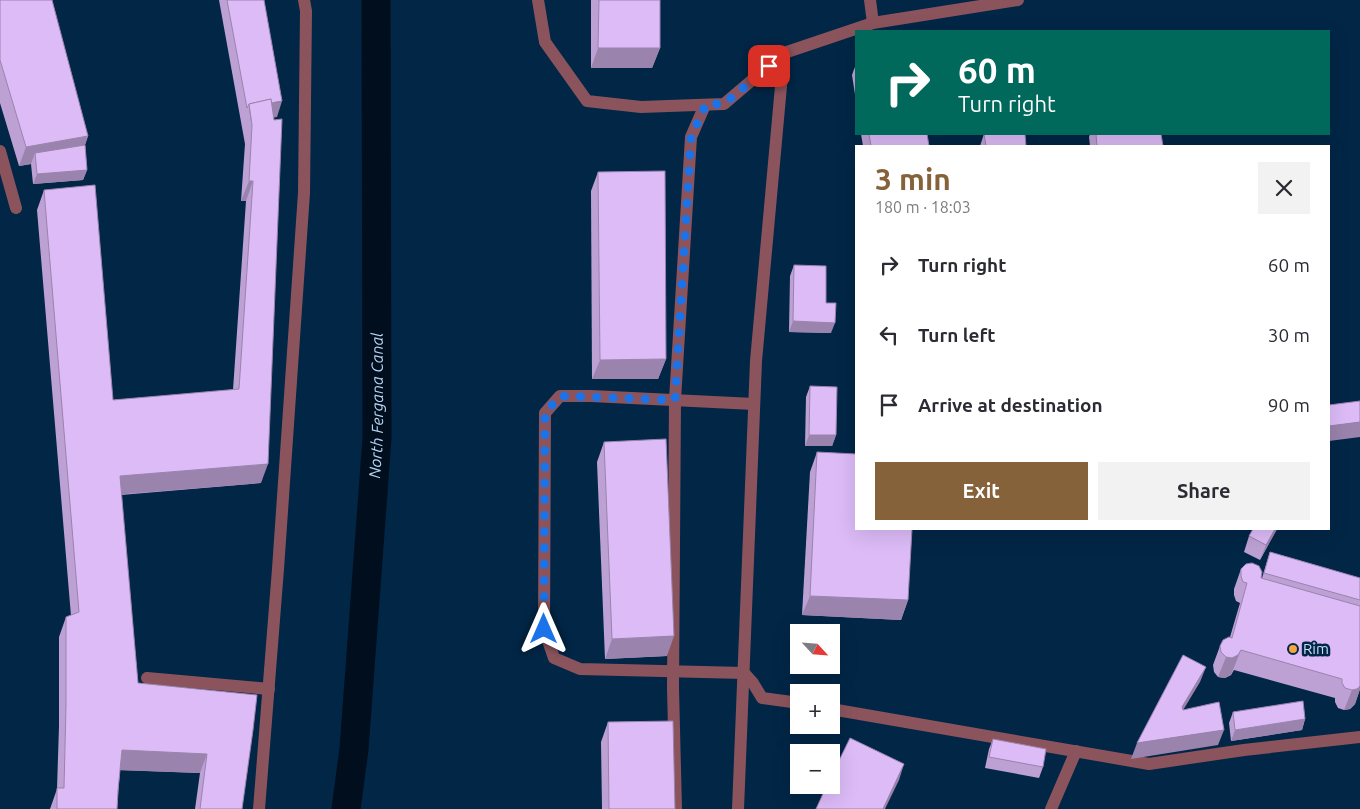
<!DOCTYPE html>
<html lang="en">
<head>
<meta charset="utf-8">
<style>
	body { margin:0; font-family:Ubuntu,sans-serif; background:#f2f2f3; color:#2b2b33; height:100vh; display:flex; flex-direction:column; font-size:19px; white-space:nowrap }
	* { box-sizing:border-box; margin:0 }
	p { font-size:16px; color:#7c7c81 }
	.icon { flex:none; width:28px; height:28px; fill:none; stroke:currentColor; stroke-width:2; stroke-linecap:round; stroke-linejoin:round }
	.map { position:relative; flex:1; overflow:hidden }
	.sheet { position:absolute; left:855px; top:145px; width:475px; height:385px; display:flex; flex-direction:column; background:#fff; border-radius:0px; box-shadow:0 5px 20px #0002 }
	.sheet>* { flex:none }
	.guide { position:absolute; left:855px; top:30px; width:475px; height:105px; border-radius:0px; box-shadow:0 5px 20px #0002; background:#00695c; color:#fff; overflow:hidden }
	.needle { width:32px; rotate:116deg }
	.tools { position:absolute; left:790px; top:624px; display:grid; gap:10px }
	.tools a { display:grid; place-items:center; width:50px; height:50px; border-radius:0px; background:#fff; box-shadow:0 5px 20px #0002; font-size:25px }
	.pin { position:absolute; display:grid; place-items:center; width:42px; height:42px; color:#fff; margin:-21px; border-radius:10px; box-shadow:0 2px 8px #0006 }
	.me { position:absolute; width:55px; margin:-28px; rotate:0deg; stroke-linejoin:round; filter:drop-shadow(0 0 4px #0008) }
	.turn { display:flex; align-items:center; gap:18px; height:105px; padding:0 20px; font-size:22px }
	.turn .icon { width:65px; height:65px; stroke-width:2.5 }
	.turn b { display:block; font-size:35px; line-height:42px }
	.round { display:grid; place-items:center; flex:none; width:52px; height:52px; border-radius:0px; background:#f2f2f3 }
	.headline { display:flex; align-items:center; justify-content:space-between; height:85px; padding:0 20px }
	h1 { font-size:30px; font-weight:700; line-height:38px; color:#856239 }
	.action { display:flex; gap:10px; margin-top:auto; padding:10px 20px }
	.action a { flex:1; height:58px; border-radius:0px; background:#856239; color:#fff; font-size:20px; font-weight:700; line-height:58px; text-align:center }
	.action a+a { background:#f2f2f3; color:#2b2b33 }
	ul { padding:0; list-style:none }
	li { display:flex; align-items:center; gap:15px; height:70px; padding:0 20px }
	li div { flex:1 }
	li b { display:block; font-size:19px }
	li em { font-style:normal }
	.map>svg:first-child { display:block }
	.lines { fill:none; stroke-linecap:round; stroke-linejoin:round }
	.canal { stroke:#010e1e; stroke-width:29 }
	.lane { stroke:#8b545d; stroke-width:12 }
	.street { stroke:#8b545d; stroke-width:12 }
	.wall { fill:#bda1d4 }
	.shaded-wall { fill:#9a83ad }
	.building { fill:#dcbbf7; stroke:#9a83ad }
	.route { stroke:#1a73e8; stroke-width:9; stroke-dasharray:0 16.2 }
	.poi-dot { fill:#f2a541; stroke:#022646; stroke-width:2 }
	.labels { text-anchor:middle; stroke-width:5; stroke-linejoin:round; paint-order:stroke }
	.poi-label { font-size:15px; fill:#c7dff9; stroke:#022646; text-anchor:start }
	.water-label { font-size:16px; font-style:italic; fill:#b9d6f5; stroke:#022646 }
</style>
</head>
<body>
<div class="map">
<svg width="1360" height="809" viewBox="0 0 1360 809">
	<rect width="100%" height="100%" fill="#022646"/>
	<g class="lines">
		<path class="canal" id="s1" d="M346 809 354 749 377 438 376 0"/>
		<g class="lane">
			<path d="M538 0 545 42 587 101 641 107 724 104 784 53 873 23 1018 0"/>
			<path d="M870 0 873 23"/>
			<path d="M0 151 16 208"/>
			<path d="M754 404 591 396H560L545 413 544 629 554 658 580 669 744 673 753 683 762 698 799 703"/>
			<path d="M147 678 269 689"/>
			<path d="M831 709 1149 764 1244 750 1360 737"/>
			<path d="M676 809 673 688 675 400 691 137 705 105"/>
			<path d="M738 809 756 361 784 53"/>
			<path d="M1051 809 1076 751"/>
		</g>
		<path class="street" d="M259 809 278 569 304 193 306 11 304 0"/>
	</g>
	<g class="wall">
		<path d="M0 0 88 136 85 145 87 170 83 180 33 184 31 164 19 166 0 103Z"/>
		<path d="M219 0H264L277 117H273L261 483 121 495 138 683 257 695 242 809H195L200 773 120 770 117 809H50L57 789 59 726V637L66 617 71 616 37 210 44 190 113 400 233 390 246 201H241L245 144Z"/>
		<path d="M591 0H660V48L652 68H591Z"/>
		<path d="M856 64V101L852 75Z"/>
		<path d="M861 134H927L929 146H863Z"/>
		<path d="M984 134 1026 146H980Z"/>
		<path d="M1090 134H1161L1163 146H1090L1089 137Z"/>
		<path d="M598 172 666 359 658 379H592L591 191Z"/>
		<path d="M794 265 826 303 831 333 789 332 790 276Z"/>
		<path d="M810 386 836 435 832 446H805L806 397Z"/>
		<path d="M604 442 667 656 605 659 597 462Z"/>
		<path d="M817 452 908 600 901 620 802 615 810 472Z"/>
		<path d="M1277 529 1260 560 1244 552 1249 536Z"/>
		<path d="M1270 552 1360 578V689L1355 704 1350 709 1344 710 1338 708 1335 702V698L1234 670 1231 675 1225 678 1218 677 1214 672 1213 665 1220 646 1230 637 1240 603 1236 601 1234 595V589L1241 569 1262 578Z"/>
		<path d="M1233 712 1305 719 1302 730 1231 741 1229 723Z"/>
		<path d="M608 722 675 809H602L601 742Z"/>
		<path d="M993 739 1043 767 1039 778 985 768 989 749Z"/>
	</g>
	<g class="shaded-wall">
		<path d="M598 48H660L652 68H591Z"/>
		<path d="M282 101 277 117 251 122 249 108Z"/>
		<path d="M88 136 81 156 35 153 31 164 19 166 26 147Z"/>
		<path d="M87 170 83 180 33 184 37 174Z"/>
		<path d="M249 181H253L246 201H241Z"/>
		<path d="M793 321 835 323 831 333 789 332Z"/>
		<path d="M666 359 658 379H592L600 360Z"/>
		<path d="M1360 422V437L1329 441V426Z"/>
		<path d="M809 435H836L832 446H805Z"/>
		<path d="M268 464 261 483 113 495 120 476Z"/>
		<path d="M1275 529H1277L1260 560 1266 545Z"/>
		<path d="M810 596 908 600 901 620 802 615Z"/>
		<path d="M674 636 667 656 605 659 612 639Z"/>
		<path d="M1241 650 1231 675 1225 678 1218 677 1226 657Z"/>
		<path d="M1206 667 1200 682 1176 722 1182 707Z"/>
		<path d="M1360 686V689L1355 704 1350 709 1344 710 1352 690Z"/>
		<path d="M1305 719 1302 730 1231 741 1235 730Z"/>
		<path d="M1224 730 1218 745 1131 759 1137 743Z"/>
		<path d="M122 750 207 754 200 773 115 770Z"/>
		<path d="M904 764 899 780 885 809H883Z"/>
	</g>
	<g class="building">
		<path d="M0 0H52L88 136 26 147 0 60Z"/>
		<path d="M227 0H264L282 101 271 103V99L249 104 247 108Z"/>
		<path d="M599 0H660V48H598Z"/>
		<path d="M271 99 274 120 282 119 268 464 120 476 138 683 257 695 253 730 242 809H200L207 754 122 750 118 790 117 809H57V788H64L66 706V617L79 612 44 190 95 185 113 400 239 389 253 181H249L252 125 249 104Z"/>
		<path d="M869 134H927L929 146H871Z"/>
		<path d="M984 134H1025L1026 146H986Z"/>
		<path d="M1096 134H1161L1163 146H1097Z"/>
		<path d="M85 145 87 170 37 174 35 153Z"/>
		<path d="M665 171 666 359 600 360 598 172Z"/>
		<path d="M794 265 826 266V303H836L835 323 793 321Z"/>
		<path d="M810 386 837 387 836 435H809Z"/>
		<path d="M1360 401V422L1329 426V405Z"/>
		<path d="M666 439 674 636 612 639 604 442Z"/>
		<path d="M817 452 856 454V529H912L908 600 810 596Z"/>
		<path d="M1253 529H1275L1266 545 1249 536Z"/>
		<path d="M1270 552 1360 578V600L1264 573Z"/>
		<path d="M1252 563 1259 566 1262 572 1261 578 1360 606V686L1357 689 1352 690 1345 688 1342 683V679L1241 650 1238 655 1232 658 1226 657 1221 652 1220 646 1223 640 1229 637 1232 638 1247 583 1243 582 1241 576V569L1246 564Z"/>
		<path d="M1183 655 1206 667 1182 707 1183 710 1219 702 1224 730 1137 743Z"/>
		<path d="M1303 701 1305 719 1235 730 1233 712Z"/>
		<path d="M673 721 675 809H609L608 722Z"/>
		<path d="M850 738 904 764 883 809H816L827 785H831V777Z"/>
		<path d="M993 739 1046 749 1043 767 989 757Z"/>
	</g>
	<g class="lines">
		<path class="route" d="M544 629 545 413 560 396 675 400 691 137 706 104H724L769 66"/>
	</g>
	<circle class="poi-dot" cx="1293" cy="649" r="5"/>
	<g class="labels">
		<g class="poi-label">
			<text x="1303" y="654">Rim</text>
		</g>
		<g class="water-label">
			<text dy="6" stroke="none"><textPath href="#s1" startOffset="405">North Fergana Canal</textPath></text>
		</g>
	</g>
</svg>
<div class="tools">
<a><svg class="needle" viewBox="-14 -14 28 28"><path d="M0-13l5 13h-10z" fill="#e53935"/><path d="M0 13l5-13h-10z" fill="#7c7c81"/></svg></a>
<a>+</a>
<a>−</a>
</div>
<div class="pin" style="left:769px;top:66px;background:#d93025"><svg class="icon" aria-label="arrive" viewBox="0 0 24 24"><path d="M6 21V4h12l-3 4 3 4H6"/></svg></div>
<svg class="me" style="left:544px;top:629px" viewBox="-20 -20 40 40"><path d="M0-17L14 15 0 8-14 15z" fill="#1a73e8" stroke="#fff" stroke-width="4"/></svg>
<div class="guide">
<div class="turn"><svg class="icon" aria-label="right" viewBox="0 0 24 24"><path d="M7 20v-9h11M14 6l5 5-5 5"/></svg><div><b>60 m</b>Turn right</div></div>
</div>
<section class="sheet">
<div class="headline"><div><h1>3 min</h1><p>180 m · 18:03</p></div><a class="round"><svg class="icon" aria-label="close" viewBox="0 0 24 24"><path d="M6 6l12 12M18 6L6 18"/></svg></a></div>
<ul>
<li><svg class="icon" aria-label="right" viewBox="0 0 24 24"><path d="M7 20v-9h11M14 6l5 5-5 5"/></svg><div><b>Turn right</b></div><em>60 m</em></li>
<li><svg class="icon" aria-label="left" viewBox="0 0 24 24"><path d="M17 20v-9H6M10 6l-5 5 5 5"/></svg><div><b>Turn left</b></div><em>30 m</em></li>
<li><svg class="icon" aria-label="arrive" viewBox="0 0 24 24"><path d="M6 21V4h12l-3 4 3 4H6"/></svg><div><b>Arrive at destination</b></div><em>90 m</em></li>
</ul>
<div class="action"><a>Exit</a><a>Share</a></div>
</section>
</div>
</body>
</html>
